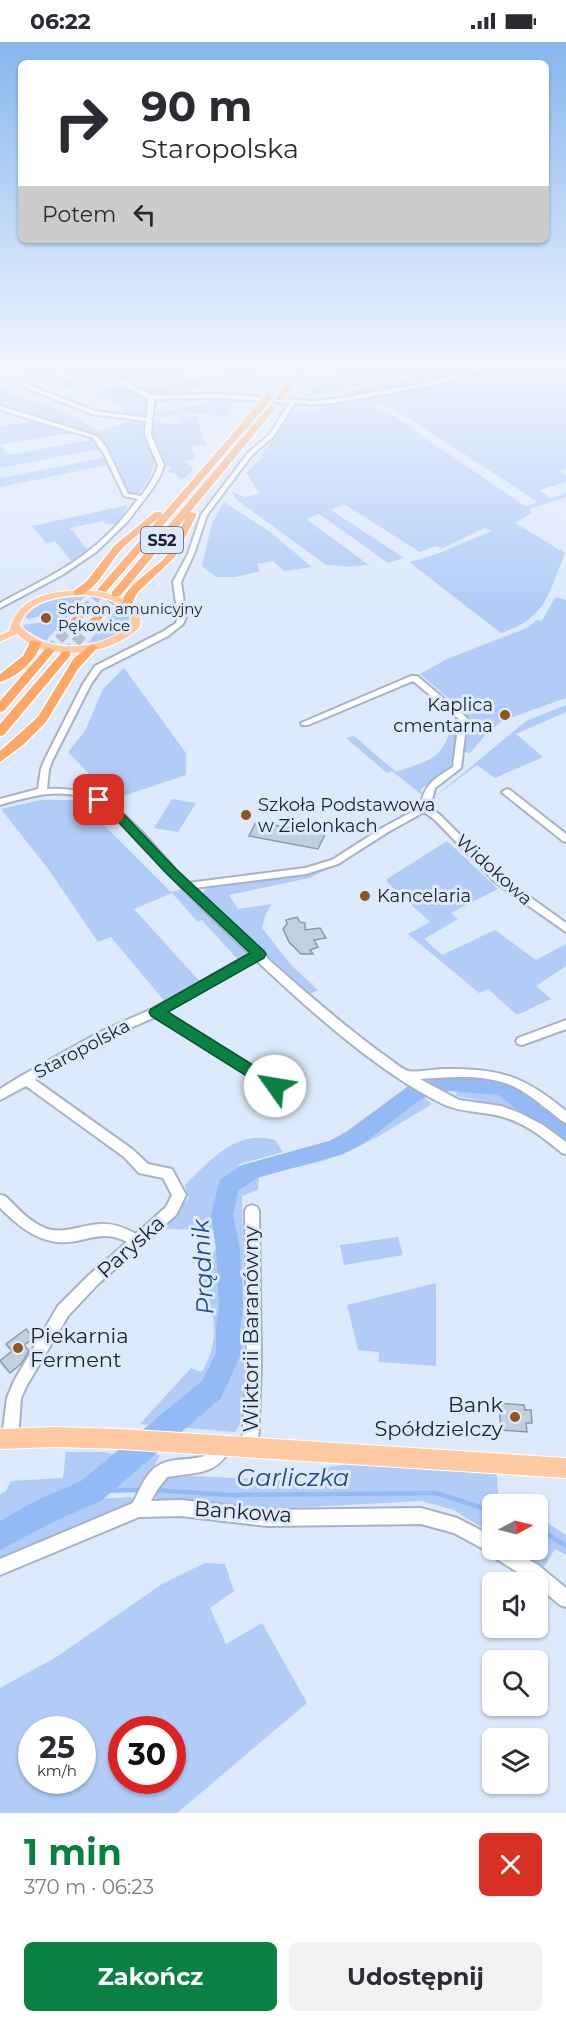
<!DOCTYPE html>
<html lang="pl">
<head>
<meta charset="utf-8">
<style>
	body { margin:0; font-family:Montserrat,sans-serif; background:#f2f2f3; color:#2b2b33; height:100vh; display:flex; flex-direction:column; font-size:22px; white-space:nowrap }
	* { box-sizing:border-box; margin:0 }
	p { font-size:20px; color:#7c7c81 }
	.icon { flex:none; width:33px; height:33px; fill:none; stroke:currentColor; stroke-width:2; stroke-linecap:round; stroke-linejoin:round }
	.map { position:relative; height:1771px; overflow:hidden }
	.sheet { display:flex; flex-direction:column; background:#fff; flex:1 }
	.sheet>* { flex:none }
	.hud { position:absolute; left:18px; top:18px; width:531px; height:183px; border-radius:9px; box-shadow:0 2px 4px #0004; background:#fff; color:#2b2b33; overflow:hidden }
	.needle { width:39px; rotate:83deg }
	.controls { position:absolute; left:482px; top:1452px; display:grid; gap:12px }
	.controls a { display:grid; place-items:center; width:66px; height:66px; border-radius:9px; background:#fff; box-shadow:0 2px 4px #0004; font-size:30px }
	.speed { position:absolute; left:18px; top:1674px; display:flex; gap:12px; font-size:30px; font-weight:700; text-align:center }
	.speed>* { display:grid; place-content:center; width:78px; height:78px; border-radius:50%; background:#fff; box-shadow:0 2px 4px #0004; line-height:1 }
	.speed small { font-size:15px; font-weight:400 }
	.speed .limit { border:9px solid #d22; background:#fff; color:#111 }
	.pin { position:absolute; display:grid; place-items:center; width:51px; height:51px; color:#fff; margin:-26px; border-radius:12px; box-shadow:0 3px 9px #0006 }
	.me { position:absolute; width:66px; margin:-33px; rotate:302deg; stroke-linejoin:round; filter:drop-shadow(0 0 4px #0008) }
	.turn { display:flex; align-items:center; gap:21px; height:126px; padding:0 24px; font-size:27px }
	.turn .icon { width:78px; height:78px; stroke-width:2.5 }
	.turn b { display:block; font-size:42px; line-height:51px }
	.then { display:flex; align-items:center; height:57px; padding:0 24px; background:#0003; gap:12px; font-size:22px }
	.round { display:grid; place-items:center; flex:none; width:63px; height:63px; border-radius:9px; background:#f2f2f3 }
	.head { display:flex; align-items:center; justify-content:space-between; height:102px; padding:0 24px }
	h1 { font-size:36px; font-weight:700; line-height:45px; color:#0b8043 }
	.primary-button { display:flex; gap:12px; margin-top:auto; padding:12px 24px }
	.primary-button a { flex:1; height:69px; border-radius:9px; background:#0b8043; color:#fff; font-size:24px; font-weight:700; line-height:69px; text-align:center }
	.primary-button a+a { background:#f2f2f3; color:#2b2b33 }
	.status { display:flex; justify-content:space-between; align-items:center; height:42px; padding:0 30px; background:#fff; direction:ltr }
	.status svg { height:16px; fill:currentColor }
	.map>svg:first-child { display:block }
	.green { fill:#b0ccf7; fill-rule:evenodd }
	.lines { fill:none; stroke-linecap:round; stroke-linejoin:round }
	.stream-far1 { stroke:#93baf5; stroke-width:1.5 }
	.stream { stroke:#93baf5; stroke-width:4.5 }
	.river { fill:#93baf5; fill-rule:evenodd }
	.building { fill:#c3cfe1; stroke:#8d99a9; stroke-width:1.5 }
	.highway-tunnel { stroke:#b7c1d2; stroke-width:10; stroke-dasharray:10 5; stroke-linecap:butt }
	.minor-casing { stroke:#a7b2c4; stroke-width:4 }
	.major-casing { stroke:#fff; stroke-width:2 }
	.highway-casing { stroke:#fff; stroke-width:3 }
	.minor { fill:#fff; fill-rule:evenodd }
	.major { fill:#ffcaa3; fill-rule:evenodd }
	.highway { fill:#ffa766; fill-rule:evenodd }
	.highway-bridge-casing { stroke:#fff; stroke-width:10; stroke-linecap:butt }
	.highway-bridge { stroke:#ffa766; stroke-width:8 }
	.route { fill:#0b8043; stroke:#07532c; stroke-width:1.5 }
	.poi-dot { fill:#94541e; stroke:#dde9fc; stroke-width:2 }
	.labels { text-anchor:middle; stroke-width:6; stroke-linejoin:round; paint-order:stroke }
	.far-poi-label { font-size:15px; fill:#1e2229; stroke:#dde9fc; text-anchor:start }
	.shield { fill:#dde9fc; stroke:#575e68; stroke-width:1.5 }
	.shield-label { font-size:16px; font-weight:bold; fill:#1e2229 }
	.poi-label { font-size:18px; fill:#1e2229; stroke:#dde9fc; text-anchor:start }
	.street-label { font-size:18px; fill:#1e2229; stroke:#dde9fc }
	.near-street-label { font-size:21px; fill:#1e2229; stroke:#dde9fc }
	.near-poi-label { font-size:21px; fill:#1e2229; stroke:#dde9fc; text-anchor:start }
	.near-water-label { font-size:24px; font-style:italic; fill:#1c4a8f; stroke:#dde9fc }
</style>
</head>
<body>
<div class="status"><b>06:22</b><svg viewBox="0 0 49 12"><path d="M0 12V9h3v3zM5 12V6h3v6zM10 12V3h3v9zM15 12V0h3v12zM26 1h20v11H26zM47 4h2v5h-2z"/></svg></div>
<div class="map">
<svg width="566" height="1771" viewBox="0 0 566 1771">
	<rect width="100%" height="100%" fill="#dde9fc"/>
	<g class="green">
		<path d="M0 321H26L81 344 69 347 45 336Z"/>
		<path d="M74 321 106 333 84 339 57 327Z"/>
		<path d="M144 321H187L194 324 214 321H239L132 339 121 337 104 328Z"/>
		<path d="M382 321H442L403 330 407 333 305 355 325 334Z"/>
		<path d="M455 321H489L437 339 349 355 344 350 413 336 408 332Z"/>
		<path d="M502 321H566V427L559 429 566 433V440L539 448 550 456 566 451V455L529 467 532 471 515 481 565 511C548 552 547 576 501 591L409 520C438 514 466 499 492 489L485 486 443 506 435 504 420 510 344 462 331 468 404 516 388 521 319 472 306 477 369 523 349 525 326 523 237 458 231 450 245 455 260 452 246 431 263 415H259L285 383 290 371 313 369 363 354 431 343ZM381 361 418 382 538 460 525 464 415 389 414 386 373 363Z"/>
		<path d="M258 326 247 338 153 353 144 347Z"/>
		<path d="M124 343 144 354 149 360 146 376 111 373 127 367 96 352Z"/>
		<path d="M0 347 77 375 98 389 133 378 145 380C138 414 174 406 138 452L127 451 106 404 96 395 0 364Z"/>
		<path d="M212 356 232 361 227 374 197 372 156 375V370L208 362Z"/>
		<path d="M197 374 204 398 208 403 190 404 195 417 184 419 192 425V429L184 437 179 436 176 432 167 430 171 424 165 423 164 417 153 393 155 378H160V381L180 382 181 375Z"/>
		<path d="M36 379 77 390 0 403 8 413 96 397 103 406 0 426V384Z"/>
		<path d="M107 415 108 423 0 445V436Z"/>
		<path d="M224 460 270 490 312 525 284 529 273 519 257 522 260 529 236 535H216L202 524 212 481Z"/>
		<path d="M128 463 118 482H106L103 479 70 486 91 512 73 521 55 499 46 501 32 484Z"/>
		<path d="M85 554 46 599 24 587 23 583 52 579 48 572 29 577 25 575C39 557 64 555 85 554Z"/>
		<path d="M557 555 566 558V656L502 679 486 692 470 711 462 710 468 680 466 671 420 632 447 617 527 586 537 578 542 579 554 557Z"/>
		<path d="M119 563 130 572C130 593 104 599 87 602Z"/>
		<path d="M124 626 186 711V733L114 757 68 710 85 689 103 647Z"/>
		<path d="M566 663V670L516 692 543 715 495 736 477 723 432 757 526 679Z"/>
		<path d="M445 664 460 676 456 708 449 727 421 747 422 753 392 729 387 731 346 696 354 694 396 730C436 716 441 718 455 676Z"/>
		<path d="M172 757 196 761 178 790 154 786Z"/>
		<path d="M41 758H72L88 767 171 850 183 847 250 912 240 920 202 878 198 880 172 851 134 867 202 942 167 962 111 895 98 900 49 828 1 767Z"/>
		<path d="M447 799 498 847 451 871 458 877 424 897 442 913 495 888 536 918 566 902V924L536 944 551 957 517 973 488 947 479 951 408 892 430 880 387 840V837Z"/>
		<path d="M328 827 309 836 229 853 238 867 272 862 265 874 262 886 291 923 318 948 310 952 201 854 207 845Z"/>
		<path d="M434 1038C454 1038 477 1037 496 1041 521 1046 547 1066 566 1082V1099C529 1070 502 1062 456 1054L457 1049Z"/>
		<path d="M409 1044 432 1062C397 1083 362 1107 322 1119 302 1125 280 1128 259 1132L258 1148 242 1154 245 1374 235 1390 140 1382 191 1326 202 1330C220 1298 218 1270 197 1240L220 1199 219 1188 162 1187 189 1156 185 1143C211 1118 236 1087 275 1098L283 1110 239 1122 241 1128 263 1120 325 1105Z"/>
		<path d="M398 1195 403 1213 344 1223 340 1203Z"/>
		<path d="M436 1241V1324L379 1320V1310L358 1308 347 1263Z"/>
		<path d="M66 1410H105L121 1414C87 1449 43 1467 0 1489V1452L6 1449 11 1439 63 1436Z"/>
		<path d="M140 1412 160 1413 143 1446 126 1448 112 1445Z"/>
		<path d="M355 1421 497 1431 498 1459 506 1462H492V1492L454 1468 422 1459 269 1467 155 1459 158 1440 173 1433 321 1440 323 1426Z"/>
		<path d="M130 1455 138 1458 0 1519V1503L31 1483 92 1457Z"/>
		<path d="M537 1474 566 1493V1513L555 1507 544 1525 517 1508H537Z"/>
		<path d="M205 1521 225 1522 234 1549 210 1566 226 1602 262 1581 307 1661 177 1771H0V1646L55 1616 162 1542ZM32 1688H82V1738H32ZM122 1688H172V1738H122Z"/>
	</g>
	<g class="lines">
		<g class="stream-far1">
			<path d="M202 356 224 359"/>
			<path d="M154 374 156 360 165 357"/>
		</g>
		<g class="stream">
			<path d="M155 1448 228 1453 436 1451 492 1469"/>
			<path d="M91 1449 142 1448"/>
			<path d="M537 1486 566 1504"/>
		</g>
		<path class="river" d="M449 1033 505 1038 566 1080V1100L558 1098 498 1053 449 1049 421 1057 364 1101 343 1112 257 1136 238 1149 233 1173 240 1207 243 1264 240 1286 241 1312 221 1356 101 1459 55 1479 0 1508V1479L35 1459 81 1439 203 1338 216 1311V1286L219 1264 216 1207 211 1173 220 1138 242 1123 329 1099 348 1089 407 1045Z"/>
	</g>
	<g class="building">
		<path d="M256 780 296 787 325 792 318 807 249 794Z"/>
		<path d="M297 875 300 880 305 881V888L320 886 326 896 314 898 318 905 310 908 313 912H301L289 900 283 887 287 882 286 878Z"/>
		<path d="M26 1287 34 1296 24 1303 29 1309 22 1321 10 1331 0 1319 12 1309 6 1302Z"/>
		<path d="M499 1361 524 1363 525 1368H531L532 1381H526L527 1390 501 1388Z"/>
	</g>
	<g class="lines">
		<g class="highway-tunnel">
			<path d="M84 569 102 548"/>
			<path d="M100 572 116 552"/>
			<path d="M49 609 75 579"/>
			<path d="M66 612 92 581"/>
		</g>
		<defs>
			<g id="minor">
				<path d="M75 321H81L106 330 152 353 221 352 312 359 335 357 432 340 493 321H500L433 343 335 361 312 363 295 361 274 394 252 413 207 473 194 512 181 540 186 575 183 582 168 594 101 628 91 642 53 717 49 727 47 747C116 742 145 798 188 841L305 826 332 818 382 786 421 765C423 743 435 736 453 725L459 677 413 639 308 683H302L301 681 411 634H417L467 676 461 726 435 746 430 765 440 773 503 836 566 881V890L495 840 434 777 424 770 388 790 338 822 306 832 194 846 259 908 263 909 268 917C305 950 342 982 381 1011 388 1015 401 1027 408 1029 413 1031 436 1027 444 1027 500 1026 523 1034 566 1069V1081L562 1079C545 1066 528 1050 508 1042 482 1032 448 1035 420 1037L459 1058 501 1064 520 1071 543 1083 566 1100V1112L562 1111C544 1096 525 1081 503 1075 484 1069 464 1071 445 1063 380 1032 309 968 256 918L165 970 279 1041 281 1044 279 1047 275 1049 271 1047 155 975 108 996 35 1038 132 1107 148 1122 172 1127 186 1153 176 1173 98 1242 68 1274 27 1343 21 1356 18 1396 15 1401 10 1404 5 1401 2 1396 7 1356 14 1339 58 1264 88 1234 127 1200C100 1185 83 1203 57 1200 33 1197 17 1182 0 1166V1153L5 1154C17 1165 29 1180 45 1186 64 1193 81 1183 100 1182 113 1181 125 1186 136 1192L166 1165 172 1153 163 1136 139 1131 124 1115 26 1044 0 1058V1047L21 1034 100 990 152 967 250 912C222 886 195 860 169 832 143 806 121 769 85 756 56 746 28 755 0 763V757L38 747 41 727 45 717 83 642 95 624 162 590 176 581 178 575 173 540 188 512 201 473 248 411 270 392 289 361 221 356 154 357 151 393 164 423 161 432 153 446 127 480 96 510 62 533 0 566V561C37 541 77 523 107 493 119 482 128 470 138 457L124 454 104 412 93 396 0 368V364L97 394 106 405 128 452 141 454C148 444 155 435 158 423L145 393 146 379 92 372 0 336V332L95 369 147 376 148 356 102 332Z"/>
				<path d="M507 747 510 748 566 792V800L563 799 504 752 502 750Z"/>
				<path d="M566 978V987L522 1003 518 1002 516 999 518 996Z"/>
				<path d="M252 1163 257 1165 259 1169 261 1323 258 1405 255 1410 250 1413 245 1410 242 1405 247 1323 245 1169 247 1165Z"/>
				<path d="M224 1395 229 1398 232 1403C218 1434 196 1430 167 1435L157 1448 151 1459 181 1458 267 1468 421 1466 457 1476 492 1494V1508H512L538 1523 566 1546V1565L560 1563 537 1544V1540H533L492 1514 491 1511 454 1491 421 1482 267 1484 181 1474 139 1475 0 1533V1517L133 1461C144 1439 149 1421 176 1418 185 1417 196 1417 204 1414 213 1410 215 1399 224 1395Z"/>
			</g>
			<g id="major">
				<path d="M80 548C104 549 125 552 141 572L140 585C113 614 46 622 17 592L0 600V593L9 589C18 554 48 550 80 548ZM80 553C101 554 117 557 131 572L130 584C98 608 50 614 20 584 26 558 58 555 80 553Z"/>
				<path d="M55 1385 120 1387 566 1416V1436L120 1407 55 1405 0 1407V1387Z"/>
			</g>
			<g id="highway">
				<path d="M302 321H309L283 358H277L276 356Z"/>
				<path d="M270 363 277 365 190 470 197 472 175 515 137 551 131 564H123C119 546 157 527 167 513 175 501 180 487 186 475L120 554H112V550Z"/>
				<path d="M242 381 249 383 106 550 97 548 160 475C147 486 132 496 120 509 109 521 93 556 74 553V549L87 539 114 504 155 470H161L162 473Z"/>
				<path d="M84 566 88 567V571L79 581H71V577Z"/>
				<path d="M100 569 104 570V574L96 583H88V579Z"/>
				<path d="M35 598 41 601C37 618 16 636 0 640V632L23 614 31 599Z"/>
				<path d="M92 602 98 605 78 627 46 680 23 703 0 720V709L38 675 74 616Z"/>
				<path d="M49 606 55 609 53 611 4 669 0 670V659L45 607Z"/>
				<path d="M66 609 70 610V614L4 693 0 694V682L62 610Z"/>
			</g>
		</defs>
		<use href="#minor" class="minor-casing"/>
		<use href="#major" class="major-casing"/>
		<use href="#highway" class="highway-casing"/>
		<use href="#minor" class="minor"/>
		<use href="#major" class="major"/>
		<use href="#highway" class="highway"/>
		<defs>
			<path id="highway-bridge" d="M245 383 268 355"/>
		</defs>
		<use href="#highway-bridge" class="highway-bridge-casing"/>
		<use href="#highway-bridge" class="highway-bridge"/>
	</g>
	<linearGradient id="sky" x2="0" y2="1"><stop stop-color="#86b6ed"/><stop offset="0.57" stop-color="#f0f5fe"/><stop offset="1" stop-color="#f0f5fe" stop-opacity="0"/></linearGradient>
	<rect width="566" height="568" fill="url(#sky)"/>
	<path class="route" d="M99 754 115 763 176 827 264 909 266 912 264 916 168 970 280 1040 283 1044 280 1048H269L151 974 149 970 151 967 250 911 167 832 107 768 93 758Z"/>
	<g class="poi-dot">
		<circle cx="46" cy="576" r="6"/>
		<circle cx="505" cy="673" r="6"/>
		<circle cx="246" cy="773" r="6"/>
		<circle cx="365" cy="854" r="6"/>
		<circle cx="18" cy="1306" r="6"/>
		<circle cx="515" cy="1375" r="6"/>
	</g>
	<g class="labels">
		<g class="far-poi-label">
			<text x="58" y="572">Schron amunicyjny<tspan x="58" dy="17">Pękowice</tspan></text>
		</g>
		<rect class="shield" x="141" y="485" width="42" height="26" rx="4.5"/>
		<g class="shield-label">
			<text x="162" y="504">S52</text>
		</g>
		<g class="poi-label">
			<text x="493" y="669" text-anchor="end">Kaplica<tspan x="493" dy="21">cmentarna</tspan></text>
			<text x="258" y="769">Szkoła Podstawowa<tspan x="258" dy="21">w Zielonkach</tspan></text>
			<text x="377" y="860">Kancelaria</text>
		</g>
		<g class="street-label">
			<text transform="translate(494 828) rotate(42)" y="6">Widokowa</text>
			<text transform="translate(82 1007) rotate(-28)" y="6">Staropolska</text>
		</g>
		<g class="near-street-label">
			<text transform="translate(131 1205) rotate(-42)" y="7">Paryska</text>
			<text transform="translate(251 1287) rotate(-90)" y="7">Wiktorii Baranówny</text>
			<text transform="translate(243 1470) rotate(4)" y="7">Bankowa</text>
		</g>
		<g class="near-poi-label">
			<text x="30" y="1301">Piekarnia<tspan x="30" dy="24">Ferment</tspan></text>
			<text x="503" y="1370" text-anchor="end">Bank<tspan x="503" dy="24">Spółdzielczy</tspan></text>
		</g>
		<g class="near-water-label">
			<text transform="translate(203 1225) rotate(-93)" y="8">Prądnik</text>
			<text x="293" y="1444">Garliczka</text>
		</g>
	</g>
</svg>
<div class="controls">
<a><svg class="needle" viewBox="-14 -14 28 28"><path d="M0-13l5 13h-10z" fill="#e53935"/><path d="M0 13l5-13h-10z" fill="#7c7c81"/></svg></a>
<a><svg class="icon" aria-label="sound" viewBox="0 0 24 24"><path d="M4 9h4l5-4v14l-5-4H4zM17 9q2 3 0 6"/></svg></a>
<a><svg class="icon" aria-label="search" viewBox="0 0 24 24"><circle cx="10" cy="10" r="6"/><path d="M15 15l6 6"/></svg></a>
<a><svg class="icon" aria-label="layers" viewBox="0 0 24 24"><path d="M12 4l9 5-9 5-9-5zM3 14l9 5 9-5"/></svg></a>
</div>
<div class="speed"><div>25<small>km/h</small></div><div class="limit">30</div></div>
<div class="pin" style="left:99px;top:758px;background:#d93025"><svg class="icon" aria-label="arrive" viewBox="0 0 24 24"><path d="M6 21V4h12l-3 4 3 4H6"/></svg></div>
<svg class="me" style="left:275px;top:1044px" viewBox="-20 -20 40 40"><circle r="19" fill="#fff"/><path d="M0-13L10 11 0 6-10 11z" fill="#0b8043"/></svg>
<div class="hud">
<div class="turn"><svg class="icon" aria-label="right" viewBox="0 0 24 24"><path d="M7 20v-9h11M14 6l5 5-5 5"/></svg><div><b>90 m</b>Staropolska</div></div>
<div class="then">Potem<svg class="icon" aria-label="left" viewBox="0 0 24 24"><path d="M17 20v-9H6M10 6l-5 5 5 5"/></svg></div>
</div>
</div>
<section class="sheet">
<div class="head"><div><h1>1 min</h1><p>370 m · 06:23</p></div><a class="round" style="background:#d93025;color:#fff"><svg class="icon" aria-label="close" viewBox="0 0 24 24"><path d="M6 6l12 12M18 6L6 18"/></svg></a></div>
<div class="primary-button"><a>Zakończ</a><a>Udostępnij</a></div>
</section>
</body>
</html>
